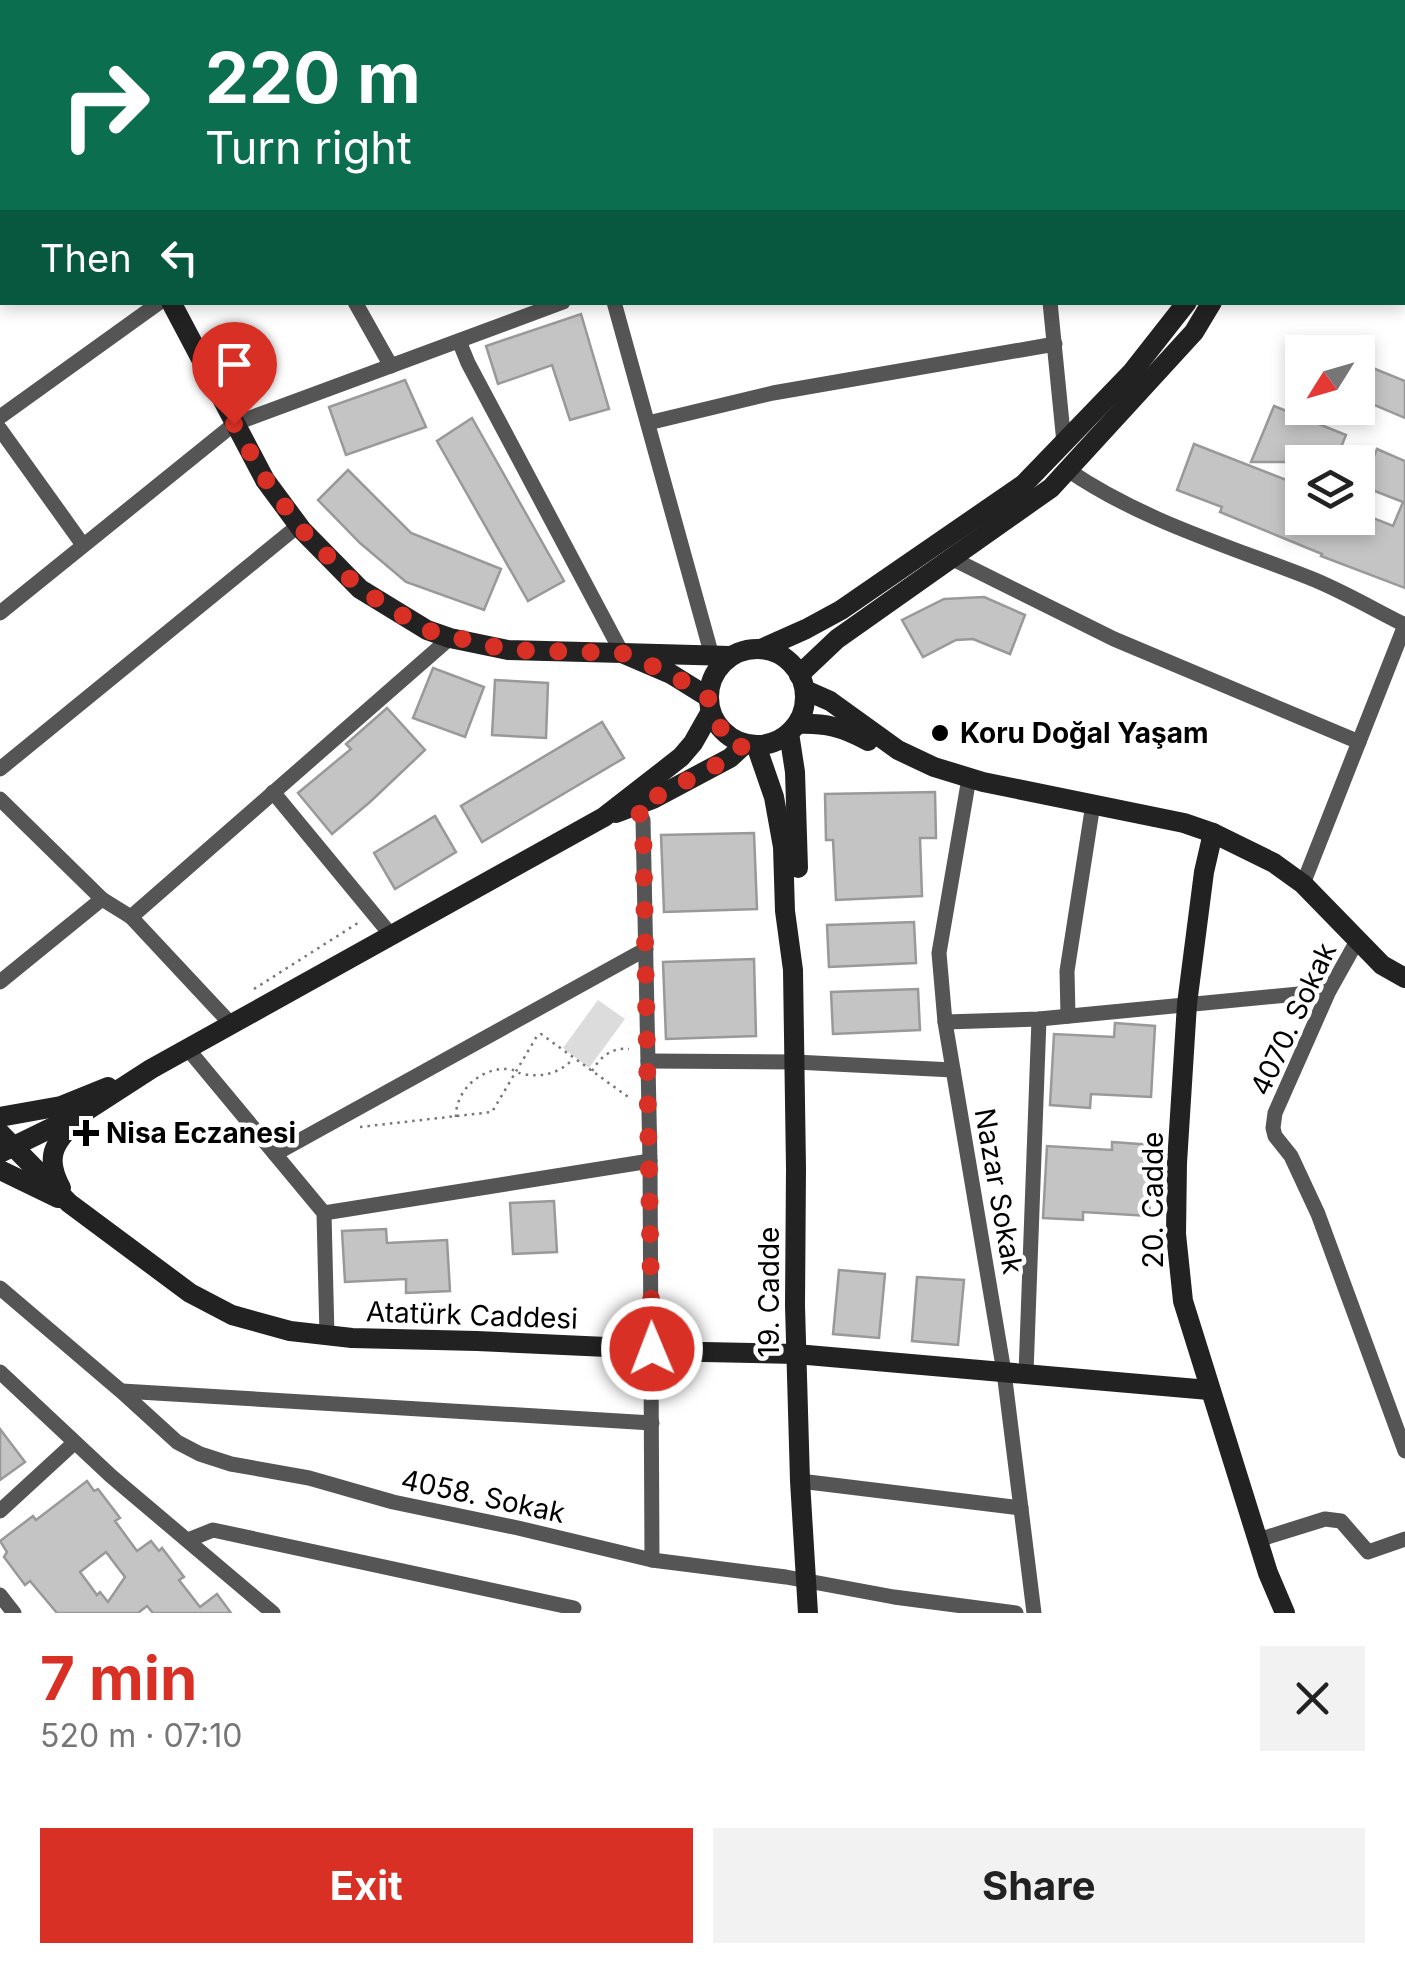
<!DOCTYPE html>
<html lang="en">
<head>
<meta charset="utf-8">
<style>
	body { margin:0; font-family:Inter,sans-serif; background:#f2f2f2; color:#222; height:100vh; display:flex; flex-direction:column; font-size:38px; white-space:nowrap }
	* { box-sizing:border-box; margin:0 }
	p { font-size:32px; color:#767676 }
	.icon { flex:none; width:55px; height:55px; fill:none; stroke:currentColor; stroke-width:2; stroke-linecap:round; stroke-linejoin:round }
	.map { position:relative; height:1613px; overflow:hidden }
	.panel { display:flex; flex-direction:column; background:#fff; flex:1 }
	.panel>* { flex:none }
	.top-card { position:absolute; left:0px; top:0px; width:1405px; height:305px; box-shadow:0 5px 15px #0003; background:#0b6e4f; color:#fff; overflow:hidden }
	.needle { width:65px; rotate:233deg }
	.tools { position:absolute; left:1285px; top:335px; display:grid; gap:20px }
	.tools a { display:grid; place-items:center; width:90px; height:90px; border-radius:0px; background:#fff; box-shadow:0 5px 15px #0003; font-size:50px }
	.pin { position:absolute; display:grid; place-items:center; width:85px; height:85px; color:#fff; margin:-102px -42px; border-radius:50% 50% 50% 0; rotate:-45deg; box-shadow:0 0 10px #0007 }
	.pin .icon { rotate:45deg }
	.me { position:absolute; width:110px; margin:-55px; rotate:359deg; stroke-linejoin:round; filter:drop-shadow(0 0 8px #0008) }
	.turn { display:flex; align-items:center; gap:35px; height:210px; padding:0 40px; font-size:45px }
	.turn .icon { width:130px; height:130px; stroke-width:2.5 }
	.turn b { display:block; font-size:70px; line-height:85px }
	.then { display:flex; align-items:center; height:95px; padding:0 40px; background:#0003; gap:20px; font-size:38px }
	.round { display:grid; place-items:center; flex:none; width:105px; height:105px; border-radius:0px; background:#f2f2f2 }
	.overview { display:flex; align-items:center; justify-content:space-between; height:170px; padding:0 40px }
	h1 { font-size:60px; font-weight:700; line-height:75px; color:#d93025 }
	.cta { display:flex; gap:20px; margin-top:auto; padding:20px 40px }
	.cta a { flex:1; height:115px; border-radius:0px; background:#d93025; color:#fff; font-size:40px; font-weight:700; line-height:115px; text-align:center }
	.cta a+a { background:#f2f2f2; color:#222 }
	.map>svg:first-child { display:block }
	.green { fill:#dcdcdc }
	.building { fill:#c4c4c4; stroke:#999; stroke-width:2.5; fill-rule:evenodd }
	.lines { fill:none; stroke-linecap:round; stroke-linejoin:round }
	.primary-casing { stroke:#dbdbdb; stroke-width:29 }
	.path { stroke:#777; stroke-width:2.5; stroke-dasharray:2.5 5; stroke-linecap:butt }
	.street { stroke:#555; stroke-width:15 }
	.secondary { stroke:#222; stroke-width:20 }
	.primary { stroke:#000; stroke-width:25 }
	.route { stroke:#d93025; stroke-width:18; stroke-dasharray:0 32.4 }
	.poi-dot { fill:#000; stroke:#fff; stroke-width:4 }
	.labels { text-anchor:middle; stroke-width:9; stroke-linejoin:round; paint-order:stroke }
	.poi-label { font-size:28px; font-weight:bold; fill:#000; stroke:#fff; text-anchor:start }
	.street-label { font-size:28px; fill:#000; stroke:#fff }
</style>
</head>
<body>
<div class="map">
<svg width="1405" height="1613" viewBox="0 0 1405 1613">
	<rect width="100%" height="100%" fill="#fff"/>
	<g class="green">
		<path d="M1043 0H1310L1306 2H1043Z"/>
		<path d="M598 1000 625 1019 589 1068 563 1048Z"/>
	</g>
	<g class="building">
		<path d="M581 314 609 409 570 420 552 365 498 384 486 346Z"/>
		<path d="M1358 362 1405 381V418L1370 403 1367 409 1358 405Z"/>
		<path d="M405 380 426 427 346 455 329 407Z"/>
		<path d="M1274 406 1346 435 1335 462H1251Z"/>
		<path d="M472 418 564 581 528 601 437 441Z"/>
		<path d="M1194 444 1302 486V518H1358V512L1393 526 1403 502 1362 486 1377 449 1405 461V588L1321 556 1322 554 1220 512 1222 507 1177 490Z"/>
		<path d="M348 470 411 533 501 569 484 610 406 582 360 543 318 500Z"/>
		<path d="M984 597 1025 615 1010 654 973 639 956 640 923 657 902 620 944 599Z"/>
		<path d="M433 668 484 687 465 737 413 718Z"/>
		<path d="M495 680 548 683 546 738 492 735Z"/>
		<path d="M387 708 425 750 370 802 332 834 298 793 351 749 346 744Z"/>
		<path d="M602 722 624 758 482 842 461 806Z"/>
		<path d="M935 792 936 838H920L922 896 836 900 833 840H826L825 794Z"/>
		<path d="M435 816 456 852 395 889 374 853Z"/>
		<path d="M754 833 757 909 664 912 661 835Z"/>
		<path d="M914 922 916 963 829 967 827 925Z"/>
		<path d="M754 959 756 1036 666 1039 663 962Z"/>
		<path d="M918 989 920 1030 833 1034 831 992Z"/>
		<path d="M1115 1023 1155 1026 1151 1097 1091 1094 1090 1108 1050 1105 1054 1034 1114 1037Z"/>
		<path d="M1112 1142 1153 1145 1149 1216 1083 1212V1220L1043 1218 1047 1146 1112 1150Z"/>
		<path d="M554 1201 557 1252 513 1254 510 1203Z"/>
		<path d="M386 1229 387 1243 447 1240 450 1291 406 1293V1279L345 1282 342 1231Z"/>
		<path d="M839 1270 885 1274 879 1338 833 1334Z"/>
		<path d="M917 1277 964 1280 958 1345 912 1341Z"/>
		<path d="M0 1429 25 1462 0 1480Z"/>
		<path d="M87 1481 94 1491 98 1489 120 1518 115 1521 137 1551 151 1541 159 1551 162 1548 184 1577 179 1580 200 1607 217 1594 231 1613H153L147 1606 138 1613H57L30 1581 25 1585 4 1557 7 1552 0 1541 33 1516 36 1520ZM106 1552 125 1577 108 1602 100 1592 97 1595 80 1572Z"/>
	</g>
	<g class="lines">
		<defs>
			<g id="primary">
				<path d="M876 0 883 2"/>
				<path d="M964 0 971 2"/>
				<path d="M1321 2 1324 0"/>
				<path d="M1367 2 1369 0"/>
			</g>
		</defs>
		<use href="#primary" class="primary-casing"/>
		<g class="path">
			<path d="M1233 0 1234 2"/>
			<path d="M1402 151 1405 153"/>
			<path d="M254 989 361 921"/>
			<path d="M592 1071C600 1057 612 1047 629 1049"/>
			<path d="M456 1117C455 1091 481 1067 508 1069 516 1070 515 1072 523 1074 542 1078 560 1073 573 1059"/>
			<path d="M360 1127 492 1112 537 1036 541 1034 631 1099"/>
		</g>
		<g class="street">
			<path d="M183 0 184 2"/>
			<path d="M572 0 573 2"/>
			<path d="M164 2 168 0"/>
			<path d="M0 118 2 116"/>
			<path d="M0 263 2 261"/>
			<path d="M355 302 391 366"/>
			<path d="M614 302 712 656"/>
			<path d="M1050 302 1064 443"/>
			<path d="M459 341 468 363 622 653"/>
			<path d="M0 417 160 302"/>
			<path d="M648 423 773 393 1055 344"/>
			<path d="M0 429 83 545"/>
			<path d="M1068 470C1142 521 1232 547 1315 580 1346 593 1375 610 1405 625"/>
			<path d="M953 559 1114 639 1359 742"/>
			<path d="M0 613 234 424 563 302"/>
			<path d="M0 769 299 525"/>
			<path d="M969 778 939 953 945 1022 1004 1372 1034 1613"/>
			<path d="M273 792 391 935"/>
			<path d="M0 799 102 899 131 917 231 1024"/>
			<path d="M636 807 643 820 650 1161 652 1560"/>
			<path d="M1303 884 1405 625"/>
			<path d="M131 917 450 638"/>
			<path d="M1357 941 1329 991 1275 1113 1273 1128 1275 1136 1291 1156 1318 1214 1405 1451"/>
			<path d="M0 982 102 899"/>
			<path d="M1068 1016 1067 971 1093 804"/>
			<path d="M945 1022 1039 1019 1329 991"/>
			<path d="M187 1048 324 1213 327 1336"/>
			<path d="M648 1061 795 1062 953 1070"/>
			<path d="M275 1154 646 949"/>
			<path d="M324 1213 650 1161"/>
			<path d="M0 1288 121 1391 177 1442 200 1454 231 1464 309 1478 393 1502 518 1528 652 1560 786 1577 894 1597 1016 1613"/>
			<path d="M0 1372 111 1476 273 1613"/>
			<path d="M1026 1373 1039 1019"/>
			<path d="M122 1391 652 1423"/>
			<path d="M800 1481 1021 1508"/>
			<path d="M0 1511 74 1443"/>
			<path d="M188 1540 213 1530 574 1608"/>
			<path d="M1258 1540 1325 1519 1341 1521 1368 1552 1405 1539"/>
			<path d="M0 1595 14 1613"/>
		</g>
		<g class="secondary">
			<path d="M0 23 2 26"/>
			<path d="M1402 173 1405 175"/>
			<path d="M1402 239 1405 241"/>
			<path d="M171 302 265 480 302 530 360 589 427 630 450 638 508 650 622 653"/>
			<circle cx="757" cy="697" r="48"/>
			<path d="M761 649 806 629 841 610 1024 484 1132 372 1187 302"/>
			<path d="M799 675 837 639 1051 488 1194 332 1212 302"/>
			<path d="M805 690 830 701 898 750 934 767 983 782 1184 823 1213 833 1274 863 1303 884 1382 965 1405 978"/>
			<path d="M708 697 671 674 622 653 730 656"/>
			<path d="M797 724C826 723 842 727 868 741"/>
			<path d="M789 733 795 772 798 868"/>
			<path d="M756 745 774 797 783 847 785 911 793 970 796 1168 795 1306 800 1481 808 1613"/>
			<path d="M616 813 653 799 730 758 744 745"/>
			<path d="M1213 833 1204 872 1187 1004 1177 1163 1176 1234 1183 1301 1268 1573 1285 1613"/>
			<path d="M0 1117 61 1106 108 1087"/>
			<path d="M0 1133 69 1203 190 1293 232 1315 290 1331 352 1338 477 1341 651 1349 656 1351 796 1354 1209 1390"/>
			<path d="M0 1153 86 1111 151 1069 604 817 681 757 693 743 710 713"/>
			<path d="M0 1170 58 1198"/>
			<path d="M61 1188C45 1158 53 1144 75 1122"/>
		</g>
		<use href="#primary" class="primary"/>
	</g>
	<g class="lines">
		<path class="route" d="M234 424 266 480 302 530 360 589 426 630 508 650 622 653 671 674 708 697C712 722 722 734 744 744L730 758 636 807 643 820 652 1349"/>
	</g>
	<g class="poi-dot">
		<circle cx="940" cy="733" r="10"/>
		<path d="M81 1118h10v10h10v10h-10v10h-10v-10h-10v-10h10z"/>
	</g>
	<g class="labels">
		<g class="poi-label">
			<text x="960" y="743">Koru Doğal Yaşam</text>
			<text x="106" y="1143">Nisa Eczanesi</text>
		</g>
		<g class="street-label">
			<text transform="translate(1293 1019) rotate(-65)" y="10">4070. Sokak</text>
			<text transform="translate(999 1191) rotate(80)" y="10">Nazar Sokak</text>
			<text transform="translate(1153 1200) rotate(-90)" y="10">20. Cadde</text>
			<text transform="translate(769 1292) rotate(-90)" y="10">19. Cadde</text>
			<text transform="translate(472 1315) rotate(2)" y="10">Atatürk Caddesi</text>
			<text transform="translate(483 1496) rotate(12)" y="10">4058. Sokak</text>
		</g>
	</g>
</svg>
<div class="tools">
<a><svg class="needle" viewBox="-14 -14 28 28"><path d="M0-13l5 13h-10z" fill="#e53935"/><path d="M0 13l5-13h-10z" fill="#767676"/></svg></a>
<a><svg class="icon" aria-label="layers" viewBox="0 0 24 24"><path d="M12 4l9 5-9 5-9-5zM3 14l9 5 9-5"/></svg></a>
</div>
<div class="pin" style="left:234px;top:424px;background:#d93025"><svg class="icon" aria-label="arrive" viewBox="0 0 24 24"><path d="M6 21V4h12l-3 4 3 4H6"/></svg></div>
<svg class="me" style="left:652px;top:1349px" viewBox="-20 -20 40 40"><circle r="17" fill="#d93025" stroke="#fff" stroke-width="3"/><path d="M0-11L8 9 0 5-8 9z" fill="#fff"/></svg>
<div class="top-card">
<div class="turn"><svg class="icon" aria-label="right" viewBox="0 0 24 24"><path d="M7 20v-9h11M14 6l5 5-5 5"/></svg><div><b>220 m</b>Turn right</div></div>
<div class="then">Then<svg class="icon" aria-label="left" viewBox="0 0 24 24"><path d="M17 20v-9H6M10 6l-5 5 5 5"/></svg></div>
</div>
</div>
<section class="panel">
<div class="overview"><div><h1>7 min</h1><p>520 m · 07:10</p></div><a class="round"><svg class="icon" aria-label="close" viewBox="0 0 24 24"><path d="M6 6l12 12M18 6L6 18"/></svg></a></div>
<div class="cta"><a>Exit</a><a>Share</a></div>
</section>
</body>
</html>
